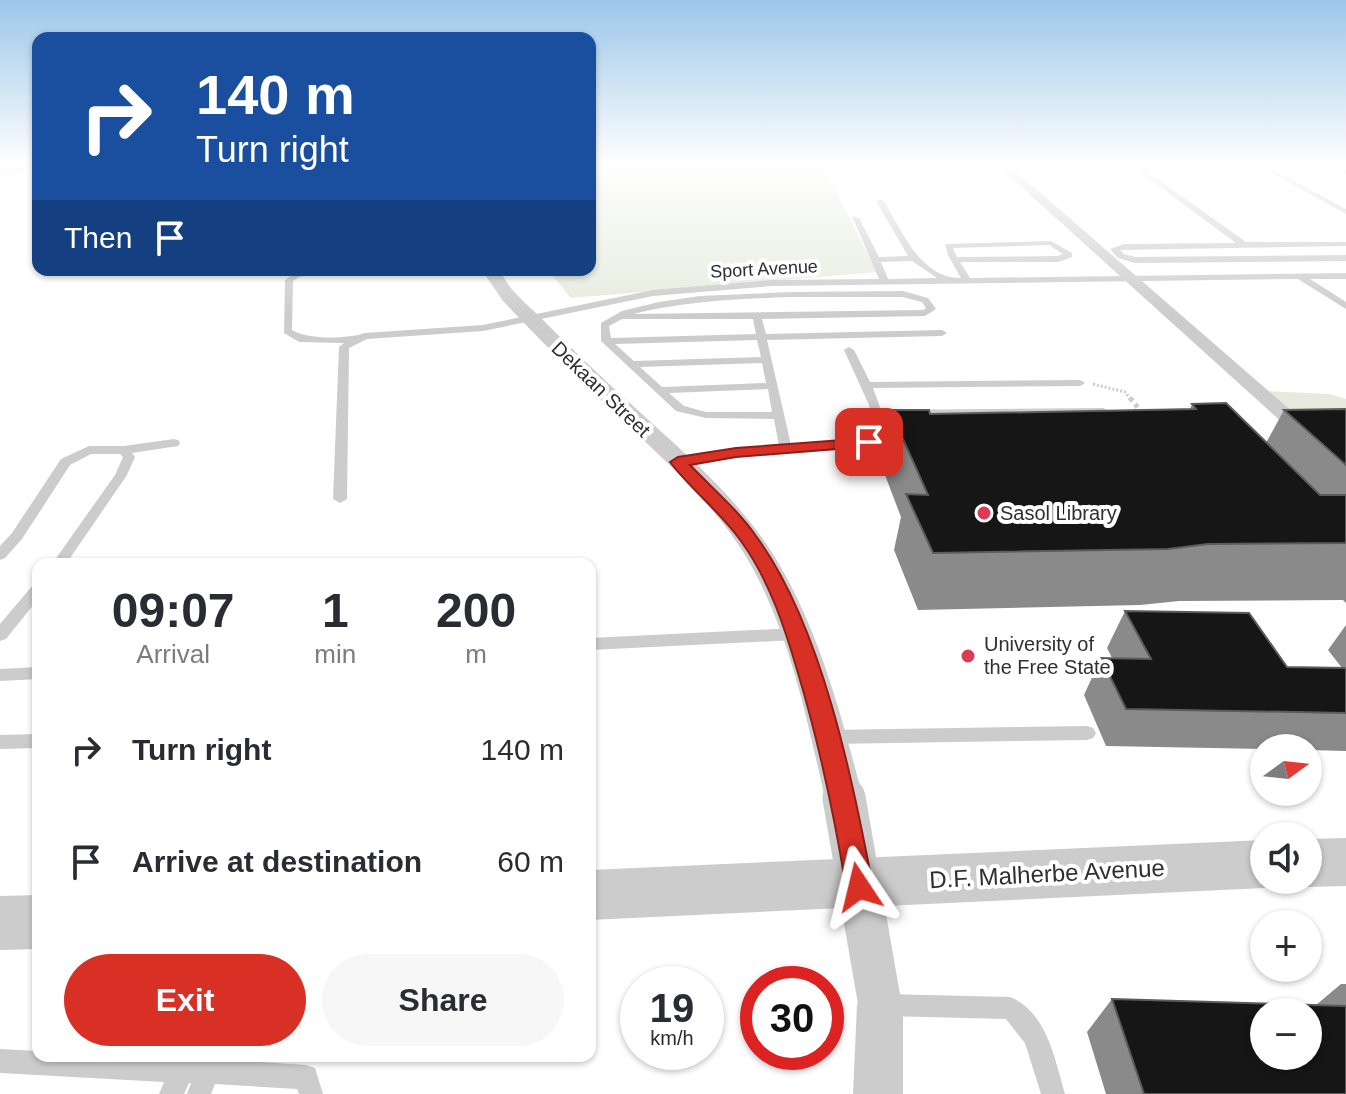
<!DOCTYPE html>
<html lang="en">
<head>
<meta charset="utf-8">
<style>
	body { margin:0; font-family:Arial,sans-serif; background:#f7f7f7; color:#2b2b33; height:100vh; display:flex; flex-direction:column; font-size:30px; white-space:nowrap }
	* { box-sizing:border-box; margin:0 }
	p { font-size:26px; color:#7c7c81 }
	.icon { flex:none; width:44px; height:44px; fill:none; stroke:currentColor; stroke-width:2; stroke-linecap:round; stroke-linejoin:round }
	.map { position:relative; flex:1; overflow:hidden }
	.panel { position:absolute; left:32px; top:558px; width:564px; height:504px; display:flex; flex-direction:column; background:#fff; border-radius:16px; box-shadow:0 2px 6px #0004 }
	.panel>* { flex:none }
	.top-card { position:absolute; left:32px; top:32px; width:564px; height:244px; border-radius:16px; box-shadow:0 2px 6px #0004; background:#1a4fa0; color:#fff; overflow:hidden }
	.needle { width:52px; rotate:75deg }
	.tools { position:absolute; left:1250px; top:734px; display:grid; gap:16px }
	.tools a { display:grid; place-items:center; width:72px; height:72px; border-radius:50%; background:#fff; box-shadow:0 2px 6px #0004; font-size:40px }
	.speed { position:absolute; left:620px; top:966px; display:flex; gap:16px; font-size:40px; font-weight:700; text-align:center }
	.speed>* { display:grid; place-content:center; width:104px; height:104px; border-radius:50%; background:#fff; box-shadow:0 2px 6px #0004; line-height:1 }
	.speed small { font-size:20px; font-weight:400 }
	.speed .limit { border:12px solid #d22; background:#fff; color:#111 }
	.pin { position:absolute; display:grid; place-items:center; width:68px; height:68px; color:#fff; margin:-34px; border-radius:16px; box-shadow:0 4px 12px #0006 }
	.me { position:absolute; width:88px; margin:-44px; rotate:350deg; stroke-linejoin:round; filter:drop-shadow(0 0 6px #0008) }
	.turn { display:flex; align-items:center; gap:28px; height:168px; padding:0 32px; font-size:36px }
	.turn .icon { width:104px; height:104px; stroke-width:2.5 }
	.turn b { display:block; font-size:56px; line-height:68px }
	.then { display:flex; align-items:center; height:76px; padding:0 32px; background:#0003; gap:16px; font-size:30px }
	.eta { display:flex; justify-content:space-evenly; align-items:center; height:136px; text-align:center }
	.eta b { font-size:48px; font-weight:700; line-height:56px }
	.primary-button { display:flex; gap:16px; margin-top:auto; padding:16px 32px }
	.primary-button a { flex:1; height:92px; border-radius:48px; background:#d93025; color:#fff; font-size:32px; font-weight:700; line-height:92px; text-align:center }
	.primary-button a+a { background:#f7f7f7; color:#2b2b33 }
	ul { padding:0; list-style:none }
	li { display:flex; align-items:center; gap:24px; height:112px; padding:0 32px }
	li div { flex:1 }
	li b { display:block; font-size:30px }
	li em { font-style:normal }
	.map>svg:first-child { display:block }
	.green { fill:#e6ebdd }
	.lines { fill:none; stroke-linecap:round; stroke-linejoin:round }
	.path-far1 { stroke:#ccc; stroke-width:3; stroke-dasharray:2 2; stroke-linecap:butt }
	.path { stroke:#ccc; stroke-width:5; stroke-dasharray:4 4; stroke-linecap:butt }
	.service { fill:#ccc; fill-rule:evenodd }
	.pedestrian { fill:#ccc; fill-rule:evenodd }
	.minor { fill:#ccc; fill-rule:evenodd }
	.tertiary { fill:#ccc; fill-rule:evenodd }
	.minor-bridge { stroke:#ccc; stroke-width:43 }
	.wall { fill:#8a8a8a }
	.building { fill:#161616; stroke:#5c5c5c; stroke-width:2; fill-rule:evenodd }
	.route { fill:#d93025; stroke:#8d1f18; stroke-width:2 }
	.poi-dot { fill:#db3b54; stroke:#fff; stroke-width:3 }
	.labels { text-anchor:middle; stroke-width:8; stroke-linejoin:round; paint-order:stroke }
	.far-street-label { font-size:18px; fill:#2f2f2f; stroke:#fff }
	.street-label { font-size:20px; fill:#2f2f2f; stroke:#fff }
	.poi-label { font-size:20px; fill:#2f2f2f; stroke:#fff; text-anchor:start }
	.near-street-label { font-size:24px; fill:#2f2f2f; stroke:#fff }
</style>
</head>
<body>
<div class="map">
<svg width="1346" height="1094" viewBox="0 0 1346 1094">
	<rect width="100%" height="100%" fill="#fff"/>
	<g class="green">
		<path d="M616 163H988L824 168 877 272 571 298 548 270H590V174Z"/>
		<path d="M1263 391 1330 394 1346 399V439H1331Z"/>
	</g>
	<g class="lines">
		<g class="path-far1">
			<path d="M1165 166 1195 163"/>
			<path d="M1093 384 1125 392 1131 400"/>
		</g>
		<path class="path" d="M1130 398 1139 409 1135 413"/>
		<g class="service">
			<path d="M1254 163H1262L1346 209V214Z"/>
			<path d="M1326 163H1334L1346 170V175Z"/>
			<path d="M1155 165 1157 168 1146 171 1246 242H1346V246L1120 250 1124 254 1135 257 1346 255V261L1135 263 1118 258 1110 249 1124 244 1236 243 1137 170Z"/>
			<path d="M880 199 884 201C902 231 921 279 961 278L948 255 945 244 1051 241 1072 253V257L1058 262H960L970 278 1346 273V279H1310L1346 302V309L1298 279 772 286 653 296 483 331 367 339 349 348 347 499 340 503 333 499 339 347 344 343 299 342 284 333 285 280 296 272 333 270 299 277 293 281 292 330C308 340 348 339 365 333L483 325 653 290 772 280 879 279 852 216 859 218 879 257 908 256 876 201ZM1049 245 1063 254 1057 256 957 257 953 248ZM912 261 937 278 888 279 881 262Z"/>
			<path d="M903 291 928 298 936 309 925 316 762 319 766 334 942 330 947 333 942 336 767 340 791 445 866 439 870 436 872 427 869 405 844 350 849 347 854 350 870 382 1080 380 1085 383 1080 386 873 388 881 410 1103 408 1109 411 1103 414 883 416 882 438 869 446 736 457 678 466 674 465 672 462 674 459 736 449 779 446 774 419 706 418 676 411 601 341V323L622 311 659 302 700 296 792 292ZM792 297H903L922 302 926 308 923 310 633 314C685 301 739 299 792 297ZM622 319H753L756 334 611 338 609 326ZM757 340 761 357 634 361 615 344ZM762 363 766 383 662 387 640 367ZM768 389 772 412H706L684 406 669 393Z"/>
			<path d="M174 439 178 440 180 443 178 446 132 453 135 457 127 475 66 564H52L115 475 123 457 120 454H91L70 465 22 539 5 558 0 560V546L12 533 61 459 89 446H124Z"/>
			<path d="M38 584V599L6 639 0 641V624L33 585Z"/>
			<path d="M796 628 802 630 804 634 802 638 796 640 590 650V638Z"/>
			<path d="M38 667V679L0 681V669Z"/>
			<path d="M1087 726 1093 728 1096 733 1093 738 1087 740 829 744 823 742 820 737 823 732 829 730Z"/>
			<path d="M38 734V748L0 749V735Z"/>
			<path d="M885 994 1010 997C1047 1012 1055 1060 1065 1094H1041L1025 1043 1006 1019 885 1016 877 1013 874 1005 877 997Z"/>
			<path d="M0 1049 38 1051V1056L183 1057 306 1065 315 1068 323 1094H299L297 1089 215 1084 211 1094H187L191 1083H189L184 1094H159L164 1082 0 1073Z"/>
		</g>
		<path class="pedestrian" d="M995 163H1006L1310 427 1312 431 1310 435H1296Z"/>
		<g class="minor">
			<path d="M590 163H604L590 170Z"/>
			<path d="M482 270H500C509 291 527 304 543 320 586 364 631 404 676 445 714 480 753 519 779 564 821 636 842 718 863 798L857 810 844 814 831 810 825 798C807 720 791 638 752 567 717 503 657 454 606 405 570 371 537 336 503 301Z"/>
			<path d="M880 982 896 989 903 1005V1094H853L857 1005 864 989Z"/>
		</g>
		<g class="tertiary">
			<path d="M16 163H38V168L0 177V167Z"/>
			<path d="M1346 838V886L1308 887 1290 880H1308V839Z"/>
			<path d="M1264 840V880H1283L1264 888 590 920V870Z"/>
			<path d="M38 895V949L0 950V896Z"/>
		</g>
		<path class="minor-bridge" d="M844 798 880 1005"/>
	</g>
	<g class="wall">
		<path d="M1192 404 1266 443 1284 410 1346 409V603L1343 600 1179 601 1140 605 918 610 894 550 901 517 880 462 890 410 930 414 1190 409Z"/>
		<path d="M1125 611 1287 667 1342 668 1328 650 1346 625V751L1308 750V748H1264V749L1106 746 1084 695 1101 658H1112L1107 648Z"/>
		<path d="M1341 984H1346V1094H1106L1087 1032 1112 999 1316 1005Z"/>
	</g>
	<g class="building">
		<path d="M1226 403 1320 495H1346V543L1208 544 1168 549 933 553 906 494 928 495 890 410H929L930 414 1196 409 1192 404Z"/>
		<path d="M1346 409V465L1284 410Z"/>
		<path d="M1125 611 1249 613 1287 667 1346 668V713L1126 709 1101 658 1151 659Z"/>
		<path d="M1112 999 1346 1006V1094H1144ZM1264 1012H1308V1056H1264Z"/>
	</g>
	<linearGradient id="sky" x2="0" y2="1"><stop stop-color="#9cc6e9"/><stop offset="0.52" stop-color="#fff"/><stop offset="1" stop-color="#fff" stop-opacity="0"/></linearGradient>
	<rect width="1346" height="316" fill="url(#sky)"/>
	<path class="route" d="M869 438 874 439V446L736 457 690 465C712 488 738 510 756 536 822 626 852 778 873 887L869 896 859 899 850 896 846 887C834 814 819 743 798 673 785 629 770 582 743 544 723 514 692 491 670 462L678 457 736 448Z"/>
	<g class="poi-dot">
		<circle cx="984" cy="513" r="8"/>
		<circle cx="968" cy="656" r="8"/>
	</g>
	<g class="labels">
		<g class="far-street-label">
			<text transform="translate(764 269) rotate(-3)" y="6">Sport Avenue</text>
		</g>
		<g class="street-label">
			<text transform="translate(601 389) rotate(44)" y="7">Dekaan Street</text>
		</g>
		<g class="poi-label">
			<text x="1000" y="520">Sasol Library</text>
			<text x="984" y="651">University of<tspan x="984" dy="23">the Free State</tspan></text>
		</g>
		<g class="near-street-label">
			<text transform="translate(1047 874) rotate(-3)" y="8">D.F. Malherbe Avenue</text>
		</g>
	</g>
</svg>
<div class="tools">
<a><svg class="needle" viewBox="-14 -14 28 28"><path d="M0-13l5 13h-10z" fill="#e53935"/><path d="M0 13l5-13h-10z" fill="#7c7c81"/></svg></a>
<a><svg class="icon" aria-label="sound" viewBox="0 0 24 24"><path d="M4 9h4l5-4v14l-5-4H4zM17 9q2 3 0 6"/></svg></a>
<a>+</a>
<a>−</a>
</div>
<div class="speed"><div>19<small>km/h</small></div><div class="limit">30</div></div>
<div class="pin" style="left:869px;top:442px;background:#d93025"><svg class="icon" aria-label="arrive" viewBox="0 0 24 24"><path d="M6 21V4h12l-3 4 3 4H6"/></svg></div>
<svg class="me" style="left:859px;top:887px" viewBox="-20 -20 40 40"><path d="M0-17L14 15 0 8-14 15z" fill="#d93025" stroke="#fff" stroke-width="4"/></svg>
<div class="top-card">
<div class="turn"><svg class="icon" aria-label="right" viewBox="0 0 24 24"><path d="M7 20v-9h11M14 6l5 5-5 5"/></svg><div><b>140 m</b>Turn right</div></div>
<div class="then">Then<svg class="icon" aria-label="arrive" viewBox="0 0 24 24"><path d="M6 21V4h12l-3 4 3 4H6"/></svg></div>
</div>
<section class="panel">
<div class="eta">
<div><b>09:07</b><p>Arrival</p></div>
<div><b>1</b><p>min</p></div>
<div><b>200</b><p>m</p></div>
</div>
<ul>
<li><svg class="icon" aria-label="right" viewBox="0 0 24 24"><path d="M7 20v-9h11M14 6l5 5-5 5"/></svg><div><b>Turn right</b></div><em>140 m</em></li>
<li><svg class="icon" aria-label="arrive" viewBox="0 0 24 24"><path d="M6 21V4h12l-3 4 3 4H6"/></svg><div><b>Arrive at destination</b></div><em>60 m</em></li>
</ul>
<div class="primary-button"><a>Exit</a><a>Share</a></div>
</section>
</div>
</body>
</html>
